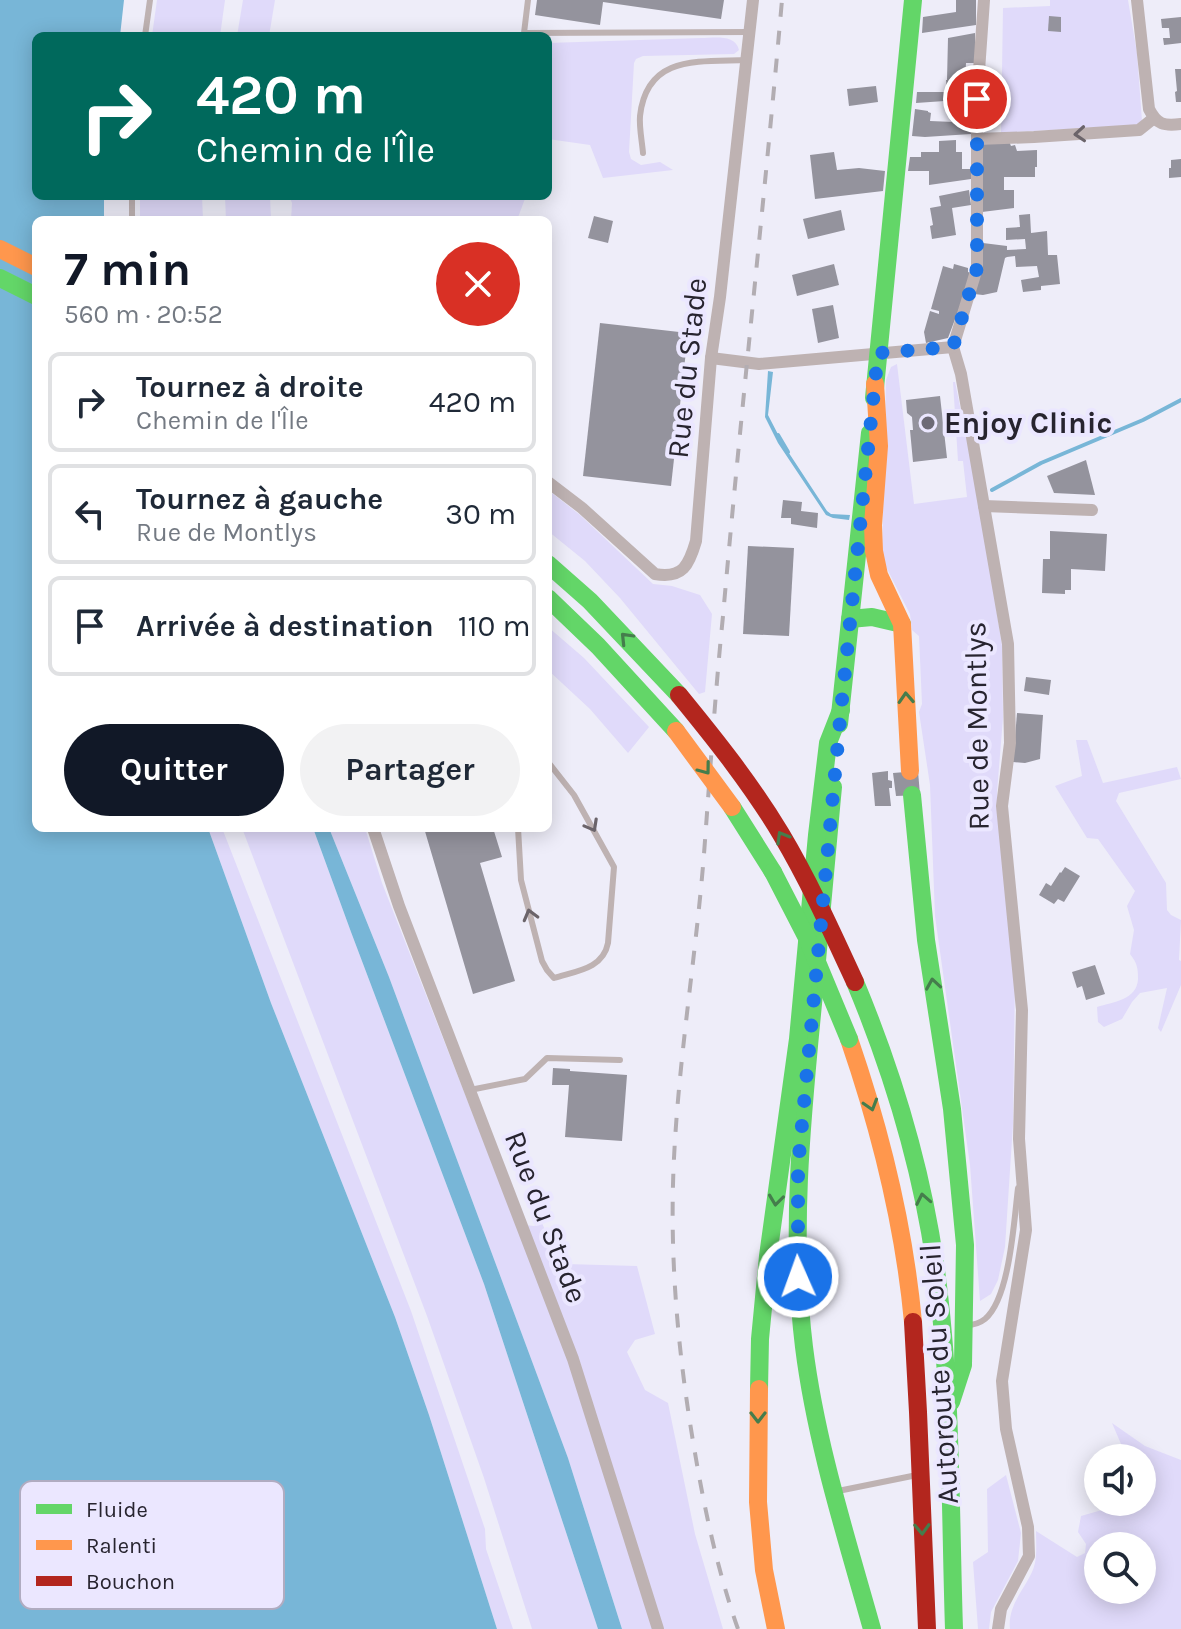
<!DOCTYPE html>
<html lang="fr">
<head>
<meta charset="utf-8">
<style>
	body { margin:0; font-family:Karla,sans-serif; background:#f2f2f3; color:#1f2937; height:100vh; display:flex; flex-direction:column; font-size:30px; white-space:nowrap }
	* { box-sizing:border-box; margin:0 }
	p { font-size:26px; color:#747a83 }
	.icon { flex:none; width:44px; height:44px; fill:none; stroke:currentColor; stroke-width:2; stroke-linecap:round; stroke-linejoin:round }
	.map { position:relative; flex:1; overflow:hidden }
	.panel { position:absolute; left:32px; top:216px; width:520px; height:616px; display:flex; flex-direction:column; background:#fff; border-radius:12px; box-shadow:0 4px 20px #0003 }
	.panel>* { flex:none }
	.guide { position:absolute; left:32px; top:32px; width:520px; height:168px; border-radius:12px; box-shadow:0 4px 20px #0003; background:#00695c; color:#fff; overflow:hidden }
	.controls { position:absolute; left:1084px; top:1444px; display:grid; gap:16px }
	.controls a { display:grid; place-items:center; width:72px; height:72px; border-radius:50%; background:#fff; box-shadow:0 4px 20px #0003; font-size:40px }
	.pin { position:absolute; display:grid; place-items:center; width:68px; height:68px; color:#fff; margin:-34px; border:4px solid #fff; border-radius:50%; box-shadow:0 2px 8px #0007 }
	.me { position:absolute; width:88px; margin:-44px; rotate:358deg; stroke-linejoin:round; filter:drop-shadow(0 0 6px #0008) }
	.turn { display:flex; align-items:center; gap:28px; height:168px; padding:0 32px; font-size:36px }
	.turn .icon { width:104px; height:104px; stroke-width:2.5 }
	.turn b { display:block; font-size:56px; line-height:68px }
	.round { display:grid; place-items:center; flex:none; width:84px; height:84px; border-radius:42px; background:#f2f2f3 }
	.head { display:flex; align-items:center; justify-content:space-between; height:136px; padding:0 32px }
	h1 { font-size:48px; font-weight:700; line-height:60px; color:#111827 }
	.primary-button { display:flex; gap:16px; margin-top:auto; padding:16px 32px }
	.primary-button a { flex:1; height:92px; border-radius:48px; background:#111827; color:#fff; font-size:32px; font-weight:700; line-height:92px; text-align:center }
	.primary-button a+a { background:#f2f2f3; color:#1f2937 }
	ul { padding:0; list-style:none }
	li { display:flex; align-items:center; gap:24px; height:100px; margin:0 16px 12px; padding:0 16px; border:4px solid #e0e1e3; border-radius:12px }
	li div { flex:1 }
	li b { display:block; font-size:30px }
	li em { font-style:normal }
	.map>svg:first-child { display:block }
	.green { fill:#e0dafa; fill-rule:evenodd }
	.water { fill:#78b6d7 }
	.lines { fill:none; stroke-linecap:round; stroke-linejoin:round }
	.stream { stroke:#78b6d7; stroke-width:4 }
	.building { fill:#94939d }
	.lane { stroke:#beb2b2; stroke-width:6 }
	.street { stroke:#beb2b2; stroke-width:12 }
	.fast { stroke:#63d668; stroke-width:18 }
	.slow { stroke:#ff974d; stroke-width:18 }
	.jam { stroke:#b3261e; stroke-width:18 }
	.rail { stroke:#b2adb2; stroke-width:4; stroke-dasharray:14 14; stroke-linecap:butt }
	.fast-bridge { stroke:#63d668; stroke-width:18 }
	.slow-bridge { stroke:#ff974d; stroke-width:18 }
	.jam-bridge { stroke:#b3261e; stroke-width:18 }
	.oneway { stroke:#6b646a }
	.oneway2 { stroke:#457d4c }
	.route { stroke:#1a73e8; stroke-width:14; stroke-dasharray:0 25.2 }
	.poi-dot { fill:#6d6a76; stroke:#ebe7ff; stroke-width:3 }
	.labels { text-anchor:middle; stroke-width:8; stroke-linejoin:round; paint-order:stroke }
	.street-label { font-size:30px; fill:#27242f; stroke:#ebe7ff }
	.poi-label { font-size:30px; font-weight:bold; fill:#27242f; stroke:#ebe7ff; text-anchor:start }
	.key { fill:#ebe7ff; stroke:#b0acc1; stroke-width:2 }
	.key-label { font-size:22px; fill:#27242f }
</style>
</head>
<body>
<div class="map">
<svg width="1181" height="1629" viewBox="0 0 1181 1629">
	<rect width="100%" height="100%" fill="#eeedf9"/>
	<g class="green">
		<path d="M157 0H225L220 36H152Z"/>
		<path d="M243 0H275L269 36H237Z"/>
		<path d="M1050 0H1128L1137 53 1142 121 1136 125 1001 133 1003 8 1050 6Z"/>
		<path d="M701 38C715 38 735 34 739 50L734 54 643 56 636 59 634 63 629 152 631 159 641 165 660 162 673 170 603 178 590 145 548 139V43Z"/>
		<path d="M140 196H202L203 220H140Z"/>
		<path d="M225 196H270L271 220H226Z"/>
		<path d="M289 196H526L517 220H291L292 203Z"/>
		<path d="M897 364 914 504 967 497 963 461H958L953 382H955L980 503 1002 646 1003 718 997 792 1015 977 1013 1124 1005 1247 998 1280 991 1294 980 1301 970 1165 935 916 930 785 919 712 922 704 919 636 912 630 910 614 882 559 886 380 891 367Z"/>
		<path d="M548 490 580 515 653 584 672 586 700 595 712 614 705 692 699 694 620 598 585 561 548 531Z"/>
		<path d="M548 627 584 658 649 727 628 753 590 709 548 670Z"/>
		<path d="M1076 740H1087L1103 783 1177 767 1181 779 1119 793 1116 801 1166 883 1167 910 1171 915 1181 920 1179 960 1181 961V985L1161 1032 1158 1028 1167 988 1140 993 1132 1002 1122 1019 1104 1027 1098 1022 1097 1007C1113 1002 1137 1000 1138 979 1138 967 1137 963 1130 954L1134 930 1127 906 1135 891 1098 839 1087 838 1055 786 1082 776Z"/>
		<path d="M208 828H222L411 1311 485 1529 486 1549 513 1629H497L429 1415 395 1317 271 1003Z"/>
		<path d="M242 828H313L351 932 484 1284 598 1629H532L484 1478 427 1316Z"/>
		<path d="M329 828H365L382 883 516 1224 534 1226 542 1223 558 1260 566 1264 637 1266 655 1334 635 1340 627 1352 645 1390 668 1403 695 1534 723 1629H622L568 1458 389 977Z"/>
		<path d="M1112 1423 1145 1446 1181 1460V1629H1010C1007 1602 1030 1585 1035 1563 1037 1553 1036 1541 1036 1531L1077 1557 1085 1553 1086 1544 1078 1532 1081 1516 1130 1502H1142V1458H1127ZM1098 1546H1142V1590H1098Z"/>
		<path d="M1006 1475 1021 1533 1018 1561 991 1612 989 1629H978L973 1562 988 1552 987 1489Z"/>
	</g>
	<g class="water">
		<path d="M0 0H124L120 36H36V196H104V220H36V828H208L271 1003 395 1317 429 1415 497 1629H0Z"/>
		<path d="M768 371 773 372 768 415 783 444 827 511 831 514 850 515 849 520 833 518 826 515 778 443 765 417Z"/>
		<path d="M313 828H329L389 977 568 1458 622 1629H598L484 1284 351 932Z"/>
	</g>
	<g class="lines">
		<g class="stream">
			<path d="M778 435 788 452"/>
			<path d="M992 490 1041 463 1143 420 1181 400"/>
		</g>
	</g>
	<g class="building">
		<path d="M537 0H724L721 19 603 2 600 25 535 15Z"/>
		<path d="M956 0H976V25L922 33 923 17 956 12Z"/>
		<path d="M1049 16 1061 17V32L1048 31Z"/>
		<path d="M1181 17V43L1164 45 1163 38H1170L1169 28H1162L1161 19Z"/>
		<path d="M975 33V63H966L965 79 973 80 972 96H959V100L916 103 917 92H947L946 80H947L948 38Z"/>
		<path d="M1175 69H1181V102H1176L1175 92 1177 91Z"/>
		<path d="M876 86 878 102 849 106 847 89Z"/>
		<path d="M971 101V134L925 137 912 136 915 109 928 111V112L931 113 930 121 954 122V103Z"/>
		<path d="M956 140V152H962V169H972L971 179 929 185V171H908L910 157H921V152H939V141Z"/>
		<path d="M1009 141 1011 146 1015 145 1017 151 1037 150V167H1035V177H1004V190H1014V208L982 212 980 143Z"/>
		<path d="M834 152 837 170 859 168 885 171 883 191 815 199 810 155Z"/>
		<path d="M1181 159V177L1169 178V168H1171V160Z"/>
		<path d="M969 190 971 205 952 208 956 235 932 239 930 226 933 225 930 208 941 206 939 196Z"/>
		<path d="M841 210 845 230 808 239 803 219Z"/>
		<path d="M1030 214 1031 233 1047 231 1048 255H1057L1060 284 1041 286V290L1023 292 1021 280 1039 277 1037 266 1016 267 1015 256 1007 257 1005 258 997 292 983 295 974 294 983 266V243L1007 246V250L1026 249 1025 239 1006 240V228L1020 227 1019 215Z"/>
		<path d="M594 216 613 221 608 243 588 238Z"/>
		<path d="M834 264 839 285 797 296 792 275Z"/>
		<path d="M954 264 968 268V272L971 273 963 298 948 338 926 343 924 332 930 311 939 314V311L931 309 943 266 953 269Z"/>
		<path d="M833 305 839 338 818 343 812 309Z"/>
		<path d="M600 323 688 333 671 486 583 476Z"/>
		<path d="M940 396 947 458 913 462 910 430H913L912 417 907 413 906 400Z"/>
		<path d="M1086 460 1095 495 1054 493 1047 476Z"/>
		<path d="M783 500 802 502 801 511 818 513 817 528 791 524V518H781Z"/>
		<path d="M1050 531 1107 534 1105 571 1071 569V590H1065V594L1042 593 1043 559H1050Z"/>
		<path d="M748 546 794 548 789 636 743 634Z"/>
		<path d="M1026 677 1051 680 1049 695 1024 691Z"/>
		<path d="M1017 713 1043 715 1040 759 1025 763 1013 762Z"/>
		<path d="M888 771V780L892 781V788H889L891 806H875L872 773Z"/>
		<path d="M918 771 920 795 896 796 893 773Z"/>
		<path d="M424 828H493L502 857 480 863 515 981 473 994Z"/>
		<path d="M1065 867 1080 876 1064 902 1058 899 1054 904 1039 895 1046 883 1051 886 1060 872 1061 873Z"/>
		<path d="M1095 965 1105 994 1086 1000 1082 986 1077 988 1072 972Z"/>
		<path d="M553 1068 570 1069V1071L627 1075 622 1141 565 1137 569 1085H552Z"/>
	</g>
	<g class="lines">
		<g class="lane">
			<path d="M528 0 524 33 750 32"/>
			<path d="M145 36 150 0"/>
			<path d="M643 153C642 141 639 127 640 116 647 54 700 62 747 60"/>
			<path d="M132 220V196"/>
			<path d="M518 828 521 880 542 961 547 970 554 978C576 971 603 969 608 943L614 867 574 795 548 762"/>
			<path d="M470 1090 525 1079 547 1058 620 1060"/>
			<path d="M967 1325C973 1325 980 1323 985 1319 1010 1298 1014 1220 1018 1188"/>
			<path d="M838 1491 917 1475"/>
		</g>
		<g class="street">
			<path d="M984 0 977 99V268L953 347 961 374 1008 644 1010 743 1002 806 1022 1010 1019 1139 1026 1230 1002 1381 1006 1429 1028 1527 1029 1556 1001 1609 998 1629"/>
			<path d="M1137 0 1149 109C1157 125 1164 126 1181 124"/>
			<path d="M977 139 1034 137 1139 130 1154 118"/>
			<path d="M711 358 759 364 953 347"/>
			<path d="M548 482 582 508 655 574C683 579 689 565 696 541L711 358 720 297 753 0"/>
			<path d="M984 506 1092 510"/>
			<path d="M373 828 399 906 573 1359 658 1629"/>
		</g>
		<g class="fast">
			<path d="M0 278 36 296"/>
			<path d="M874 398 913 0"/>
			<path d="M548 564 590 601 679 695"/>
			<path d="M548 598 598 646 676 731"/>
			<path d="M850 619 872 617 902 624"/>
			<path d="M839 724 870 433"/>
			<path d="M833 787C826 859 820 931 813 1004 802 1117 790 1233 804 1347 816 1443 846 1536 872 1629"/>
			<path d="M912 795 926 940 952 1109 965 1245 963 1365 951 1402"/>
			<path d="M732 807 773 872"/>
			<path d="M855 982C893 1073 921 1166 935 1263 952 1384 950 1507 954 1629"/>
			<path d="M759 1389 760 1339 768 1256 798 1039 817 835 828 743 841 710"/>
		</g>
		<g class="slow">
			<path d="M0 249 36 267"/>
			<path d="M875 384 879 446 873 525 874 551 879 575 902 624 910 771"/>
			<path d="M849 1039C881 1132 904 1225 913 1322"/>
			<path d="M759 1389 758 1502 764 1570 776 1629"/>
		</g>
		<path class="jam" d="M913 1322 918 1412 927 1629"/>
		<path class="rail" d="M738 1629C718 1572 705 1512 695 1453 678 1355 669 1257 674 1158 679 1056 696 955 704 854 710 774 715 695 723 616 741 410 764 205 782 0"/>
		<path class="fast-bridge" d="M773 872 807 938 849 1039"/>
		<path class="slow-bridge" d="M676 731 732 807"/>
		<path class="jam-bridge" d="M679 695C715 739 751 784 781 834 809 881 832 932 855 982"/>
	</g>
	<defs><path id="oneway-chevron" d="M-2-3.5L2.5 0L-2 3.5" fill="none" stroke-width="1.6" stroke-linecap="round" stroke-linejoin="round" transform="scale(2)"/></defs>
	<g class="oneway">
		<use href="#oneway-chevron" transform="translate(1080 134) rotate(176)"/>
		<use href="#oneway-chevron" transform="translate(592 826) rotate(61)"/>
		<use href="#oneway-chevron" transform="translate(530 915) rotate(-105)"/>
	</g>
	<g class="oneway2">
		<use href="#oneway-chevron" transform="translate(626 638) rotate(-134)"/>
		<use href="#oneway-chevron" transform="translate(906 698) rotate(-93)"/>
		<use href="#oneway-chevron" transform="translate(705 769) rotate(53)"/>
		<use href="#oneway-chevron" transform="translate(782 837) rotate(-120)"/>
		<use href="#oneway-chevron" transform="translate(933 984) rotate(-99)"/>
		<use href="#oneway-chevron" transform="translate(871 1105) rotate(73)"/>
		<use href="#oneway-chevron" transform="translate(923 1199) rotate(-101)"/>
		<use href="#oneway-chevron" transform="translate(776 1200) rotate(97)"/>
		<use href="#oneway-chevron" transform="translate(758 1417) rotate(90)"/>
		<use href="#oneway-chevron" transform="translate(922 1529) rotate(88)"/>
	</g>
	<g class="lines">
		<path class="route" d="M798 1277V1167L841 710 878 353 953 347 977 268V99"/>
	</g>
	<circle class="poi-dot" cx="928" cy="423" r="8"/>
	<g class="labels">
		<g class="street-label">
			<text transform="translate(687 368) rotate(-84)" y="10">Rue du Stade</text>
			<text transform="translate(977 726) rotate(-91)" y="10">Rue de Montlys</text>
			<text transform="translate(546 1217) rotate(69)" y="10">Rue du Stade</text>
			<text transform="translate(939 1374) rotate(-94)" y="10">Autoroute du Soleil</text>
		</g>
		<g class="poi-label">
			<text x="944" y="433">Enjoy Clinic</text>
		</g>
	</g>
	<rect x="20" y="1481" width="264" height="128" rx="12" class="key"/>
	<rect x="36" y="1504" width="36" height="10" fill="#63d668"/>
	<rect x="36" y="1540" width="36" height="10" fill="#ff974d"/>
	<rect x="36" y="1576" width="36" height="10" fill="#b3261e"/>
	<g class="key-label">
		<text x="86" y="1517">Fluide</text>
		<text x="86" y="1553">Ralenti</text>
		<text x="86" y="1589">Bouchon</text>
	</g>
</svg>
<div class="controls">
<a><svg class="icon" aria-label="sound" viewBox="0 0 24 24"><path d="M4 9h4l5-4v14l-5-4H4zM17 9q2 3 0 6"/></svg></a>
<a><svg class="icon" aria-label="search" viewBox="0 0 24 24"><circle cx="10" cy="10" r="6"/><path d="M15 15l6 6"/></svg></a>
</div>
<div class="pin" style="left:977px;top:99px;background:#d93025"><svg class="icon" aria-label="arrive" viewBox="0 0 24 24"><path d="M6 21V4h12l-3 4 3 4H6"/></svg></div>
<svg class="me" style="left:798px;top:1277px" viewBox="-20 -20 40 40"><circle r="17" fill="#1a73e8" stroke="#fff" stroke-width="3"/><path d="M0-11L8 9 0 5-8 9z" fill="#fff"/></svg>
<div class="guide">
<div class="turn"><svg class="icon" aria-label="right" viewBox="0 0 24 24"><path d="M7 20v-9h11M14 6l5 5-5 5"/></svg><div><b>420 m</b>Chemin de l'Île</div></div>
</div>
<section class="panel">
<div class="head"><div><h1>7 min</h1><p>560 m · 20:52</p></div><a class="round" style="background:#d93025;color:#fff"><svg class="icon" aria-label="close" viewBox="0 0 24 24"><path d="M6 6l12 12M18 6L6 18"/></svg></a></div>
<ul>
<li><svg class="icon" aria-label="right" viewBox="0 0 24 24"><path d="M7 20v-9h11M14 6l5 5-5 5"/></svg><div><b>Tournez à droite</b><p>Chemin de l'Île</p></div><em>420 m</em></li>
<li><svg class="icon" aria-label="left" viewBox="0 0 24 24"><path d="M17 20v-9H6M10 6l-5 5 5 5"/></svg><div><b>Tournez à gauche</b><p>Rue de Montlys</p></div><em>30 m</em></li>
<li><svg class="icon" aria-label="arrive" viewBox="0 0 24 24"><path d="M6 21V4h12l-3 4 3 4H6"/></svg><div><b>Arrivée à destination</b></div><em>110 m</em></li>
</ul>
<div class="primary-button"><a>Quitter</a><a>Partager</a></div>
</section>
</div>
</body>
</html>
